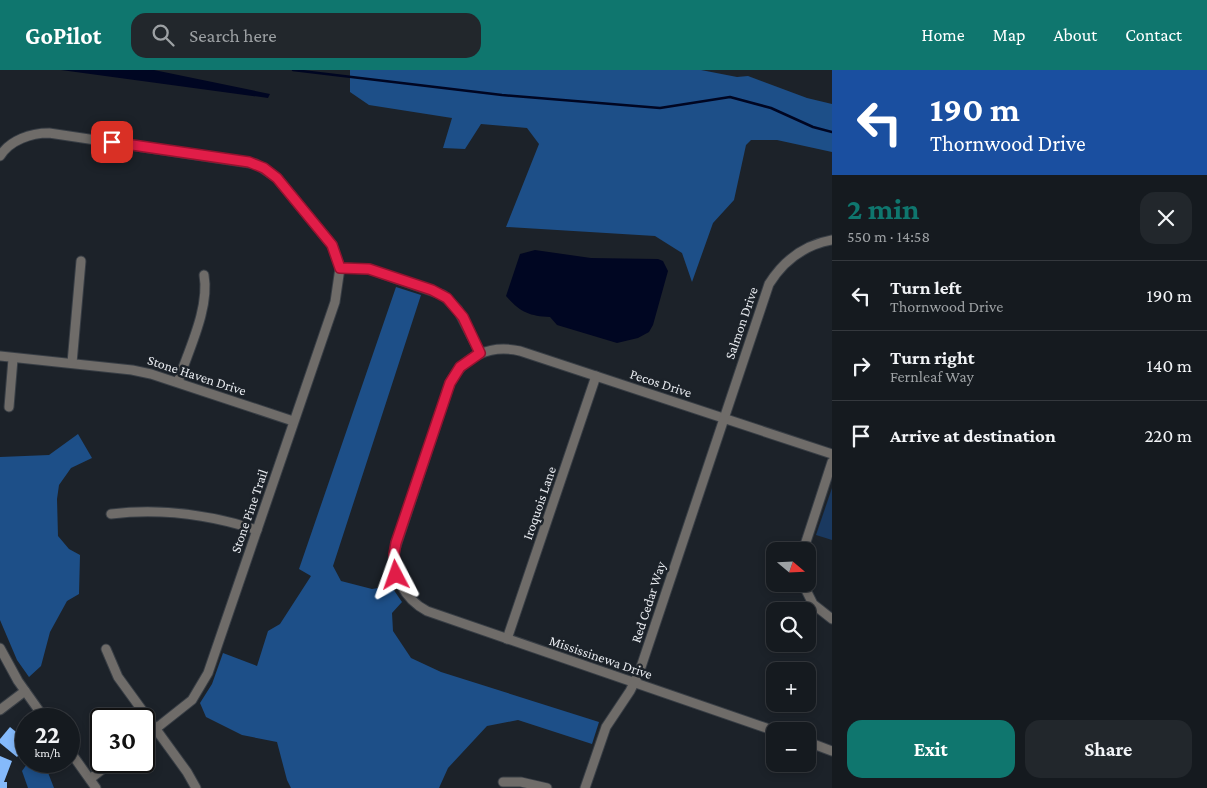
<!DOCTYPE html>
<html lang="en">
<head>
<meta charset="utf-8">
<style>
	body { margin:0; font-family:"Crimson Pro",serif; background:#22272c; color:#f1f3f6; height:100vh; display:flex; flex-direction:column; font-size:19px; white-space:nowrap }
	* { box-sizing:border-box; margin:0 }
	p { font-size:16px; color:#9da1a4 }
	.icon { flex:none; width:28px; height:28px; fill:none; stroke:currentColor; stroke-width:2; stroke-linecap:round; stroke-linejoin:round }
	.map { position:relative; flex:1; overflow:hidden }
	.sheet { display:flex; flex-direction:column; background:#151a1f; width:375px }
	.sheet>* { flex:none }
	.guide { background:#1a4fa0; color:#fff; overflow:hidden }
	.needle { width:32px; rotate:109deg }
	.fabs { position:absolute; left:766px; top:472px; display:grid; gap:10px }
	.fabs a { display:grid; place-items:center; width:50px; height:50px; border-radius:10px; background:#151a1f; box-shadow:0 2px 8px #0003,0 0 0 1px #34383d; font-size:25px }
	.speed { position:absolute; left:15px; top:638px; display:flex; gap:10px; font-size:25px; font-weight:700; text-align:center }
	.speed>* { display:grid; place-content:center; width:65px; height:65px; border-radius:50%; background:#151a1f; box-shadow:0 2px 8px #0003,0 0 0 1px #34383d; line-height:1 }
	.speed small { font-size:12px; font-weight:400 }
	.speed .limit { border:2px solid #111; border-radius:8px; background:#fff; color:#111 }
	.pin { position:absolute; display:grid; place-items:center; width:42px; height:42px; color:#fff; margin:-21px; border-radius:10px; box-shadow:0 2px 8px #0006 }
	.me { position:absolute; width:55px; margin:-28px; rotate:356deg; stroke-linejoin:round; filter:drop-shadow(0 0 4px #0008) }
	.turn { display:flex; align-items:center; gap:18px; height:105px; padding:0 15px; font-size:22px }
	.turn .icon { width:65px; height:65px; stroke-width:2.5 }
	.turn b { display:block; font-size:35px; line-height:42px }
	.round { display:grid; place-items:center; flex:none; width:52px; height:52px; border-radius:15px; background:#22272c }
	.headline { display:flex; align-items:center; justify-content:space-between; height:85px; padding:0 15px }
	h1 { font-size:30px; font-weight:700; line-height:38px; color:#0f766e }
	.button { display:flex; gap:10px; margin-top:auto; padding:10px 15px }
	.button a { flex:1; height:58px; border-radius:15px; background:#0f766e; color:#fff; font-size:20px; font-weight:700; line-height:58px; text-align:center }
	.button a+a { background:#22272c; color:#f1f3f6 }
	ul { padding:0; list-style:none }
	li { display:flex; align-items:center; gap:15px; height:70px; padding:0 15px; border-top:1px solid #34383d }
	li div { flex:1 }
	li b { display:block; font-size:19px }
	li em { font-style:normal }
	header { display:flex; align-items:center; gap:30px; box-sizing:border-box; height:70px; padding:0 25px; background:#0f766e; color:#fff }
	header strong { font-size:24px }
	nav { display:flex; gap:28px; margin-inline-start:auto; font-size:18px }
	.search { width:350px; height:45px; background:#22272c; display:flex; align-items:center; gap:12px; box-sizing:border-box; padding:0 18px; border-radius:15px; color:#9da1a4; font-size:19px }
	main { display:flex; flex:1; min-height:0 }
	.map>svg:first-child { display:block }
	.green { fill:#1a3960 }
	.forest { fill:#1d4f88 }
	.water { fill:#000622 }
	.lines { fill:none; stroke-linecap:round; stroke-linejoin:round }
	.stream { stroke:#000622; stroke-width:2.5 }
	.building { fill:#85bafb }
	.minor-casing { stroke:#383e45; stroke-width:11 }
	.minor { stroke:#6f6c69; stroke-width:9 }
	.route-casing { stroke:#92132f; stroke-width:12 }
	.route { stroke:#e11d48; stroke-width:9 }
	.labels { text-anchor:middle; stroke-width:5; stroke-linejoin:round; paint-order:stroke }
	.street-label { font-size:14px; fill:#e6e9ee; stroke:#1c2229 }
</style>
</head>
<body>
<header>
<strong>GoPilot</strong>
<div class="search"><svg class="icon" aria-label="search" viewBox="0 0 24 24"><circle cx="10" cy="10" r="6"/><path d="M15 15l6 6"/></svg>Search here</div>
<nav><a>Home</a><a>Map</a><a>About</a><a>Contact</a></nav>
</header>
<main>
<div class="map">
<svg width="832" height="718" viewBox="0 0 832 718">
	<rect width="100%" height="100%" fill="#1c2229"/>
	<path class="green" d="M832 418V470L816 465Z"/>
	<g class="forest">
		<path d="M350 0H701L737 7 748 6 807 28 832 34V82L777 70H751L746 75 734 130 713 153 692 212 682 183 655 166 506 157 539 74 527 58 481 54 465 79 443 78 452 48 369 35 350 22Z"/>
		<path d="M396 217 421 225 333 496 341 511 372 519 391 516 402 532 392 543 393 561 411 588 441 602 599 652 592 674 518 650 487 656 448 698 439 718H291L287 710 277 672 242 665 206 647 200 633 212 614 223 583 257 596 268 561 280 554 311 506 299 499Z"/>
		<path d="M78 364 92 388 71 398 59 415 57 429 58 466 69 479 80 485 79 524 67 531 50 562 41 596 29 607 17 590 0 550V387L49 385Z"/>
		<path d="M39 693 47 700 54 718H28L22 701 27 694Z"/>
	</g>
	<g class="water">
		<path d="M61 0H154L270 24 268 28Z"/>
		<path d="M535 180 591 188 658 189 663 191 668 201 653 255 649 262 638 268 617 273 557 255 550 247C529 246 520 242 506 226L520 184Z"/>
	</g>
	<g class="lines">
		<path class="stream" d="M293 0 502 25 660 38 730 27 771 38 813 57 832 62"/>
	</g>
	<g class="building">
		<path d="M10 657 26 670V676L17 687 0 673V669Z"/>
		<path d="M0 686 12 691 4 712H7V718H0Z"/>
	</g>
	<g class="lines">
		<defs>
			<g id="minor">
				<path d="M0 86C10 70 31 63 49 63L256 94 277 108 332 175 340 198 335 232 208 603 192 630 144 668"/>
				<path d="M340 198 369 199 443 225 458 240 480 283"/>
				<path d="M0 286 132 300 151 304 293 351"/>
				<path d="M72 293 81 191"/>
				<path d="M178 312C188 281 210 238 204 205"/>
				<path d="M9 337 13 289"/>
				<path d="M111 444C162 438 208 444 257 460"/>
				<path d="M803 481 832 392"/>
				<path d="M803 514 813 534 832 549"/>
				<path d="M507 569 596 306"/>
				<path d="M0 578 18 611 45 649"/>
				<path d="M106 579 118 607 187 702 196 718"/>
				<path d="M0 640 25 621"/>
				<path d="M775 661 427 541C404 529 392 505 395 479L450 313C464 286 490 274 520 281L832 384"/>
				<path d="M808 672 832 681"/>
				<path d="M69 680 96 718"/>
				<path d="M90 709 113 691"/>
				<path d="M503 712H521L547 718"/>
				<path d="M585 718 606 657 630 621 639 603 769 214C784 190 804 175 832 170"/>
			</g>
		</defs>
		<use href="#minor" class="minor-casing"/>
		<use href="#minor" class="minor"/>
	</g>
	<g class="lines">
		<defs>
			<path id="route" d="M112 72 249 92 264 98 277 108 332 175 340 198 369 199 432 220 447 228 463 247 480 283 460 297 450 313 396 473 394 484 396 505"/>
		</defs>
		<use href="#route" class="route-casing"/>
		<use href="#route" class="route"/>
	</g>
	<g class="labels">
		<g class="street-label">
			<text transform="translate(741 253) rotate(-71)" y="5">Salmon Drive</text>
			<text transform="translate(197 305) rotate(18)" y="5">Stone Haven Drive</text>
			<text transform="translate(661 313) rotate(18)" y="5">Pecos Drive</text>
			<text transform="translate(539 433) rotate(-71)" y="5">Iroquois Lane</text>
			<text transform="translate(249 441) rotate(-71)" y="5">Stone Pine Trail</text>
			<text transform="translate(648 532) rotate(-72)" y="5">Red Cedar Way</text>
			<text transform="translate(601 587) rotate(19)" y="5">Mississinewa Drive</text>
		</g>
	</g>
</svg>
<div class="fabs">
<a><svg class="needle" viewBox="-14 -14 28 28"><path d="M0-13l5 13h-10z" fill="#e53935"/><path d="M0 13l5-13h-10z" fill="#9da1a4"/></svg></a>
<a><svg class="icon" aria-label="search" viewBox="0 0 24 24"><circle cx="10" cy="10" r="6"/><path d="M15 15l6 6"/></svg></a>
<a>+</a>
<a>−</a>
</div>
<div class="speed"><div>22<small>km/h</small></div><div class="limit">30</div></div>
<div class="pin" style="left:112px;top:72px;background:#d93025"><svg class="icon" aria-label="arrive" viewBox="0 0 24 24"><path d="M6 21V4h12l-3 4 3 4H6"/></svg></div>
<svg class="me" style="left:396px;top:505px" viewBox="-20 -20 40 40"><path d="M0-17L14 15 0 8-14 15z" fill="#e11d48" stroke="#fff" stroke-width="4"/></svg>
</div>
<section class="sheet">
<div class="guide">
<div class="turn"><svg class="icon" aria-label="left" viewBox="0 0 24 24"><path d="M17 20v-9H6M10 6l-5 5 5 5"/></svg><div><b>190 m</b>Thornwood Drive</div></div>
</div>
<div class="headline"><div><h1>2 min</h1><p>550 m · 14:58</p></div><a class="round"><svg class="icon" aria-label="close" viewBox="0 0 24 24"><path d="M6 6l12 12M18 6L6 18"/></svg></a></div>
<ul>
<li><svg class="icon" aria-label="left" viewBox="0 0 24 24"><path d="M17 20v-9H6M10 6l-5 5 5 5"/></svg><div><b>Turn left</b><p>Thornwood Drive</p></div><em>190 m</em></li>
<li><svg class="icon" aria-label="right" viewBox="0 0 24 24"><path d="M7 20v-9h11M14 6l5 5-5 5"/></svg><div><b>Turn right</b><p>Fernleaf Way</p></div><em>140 m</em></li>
<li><svg class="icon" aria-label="arrive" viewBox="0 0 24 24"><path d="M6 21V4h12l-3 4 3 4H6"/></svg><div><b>Arrive at destination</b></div><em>220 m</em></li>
</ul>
<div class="button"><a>Exit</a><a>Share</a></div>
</section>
</main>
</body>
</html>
